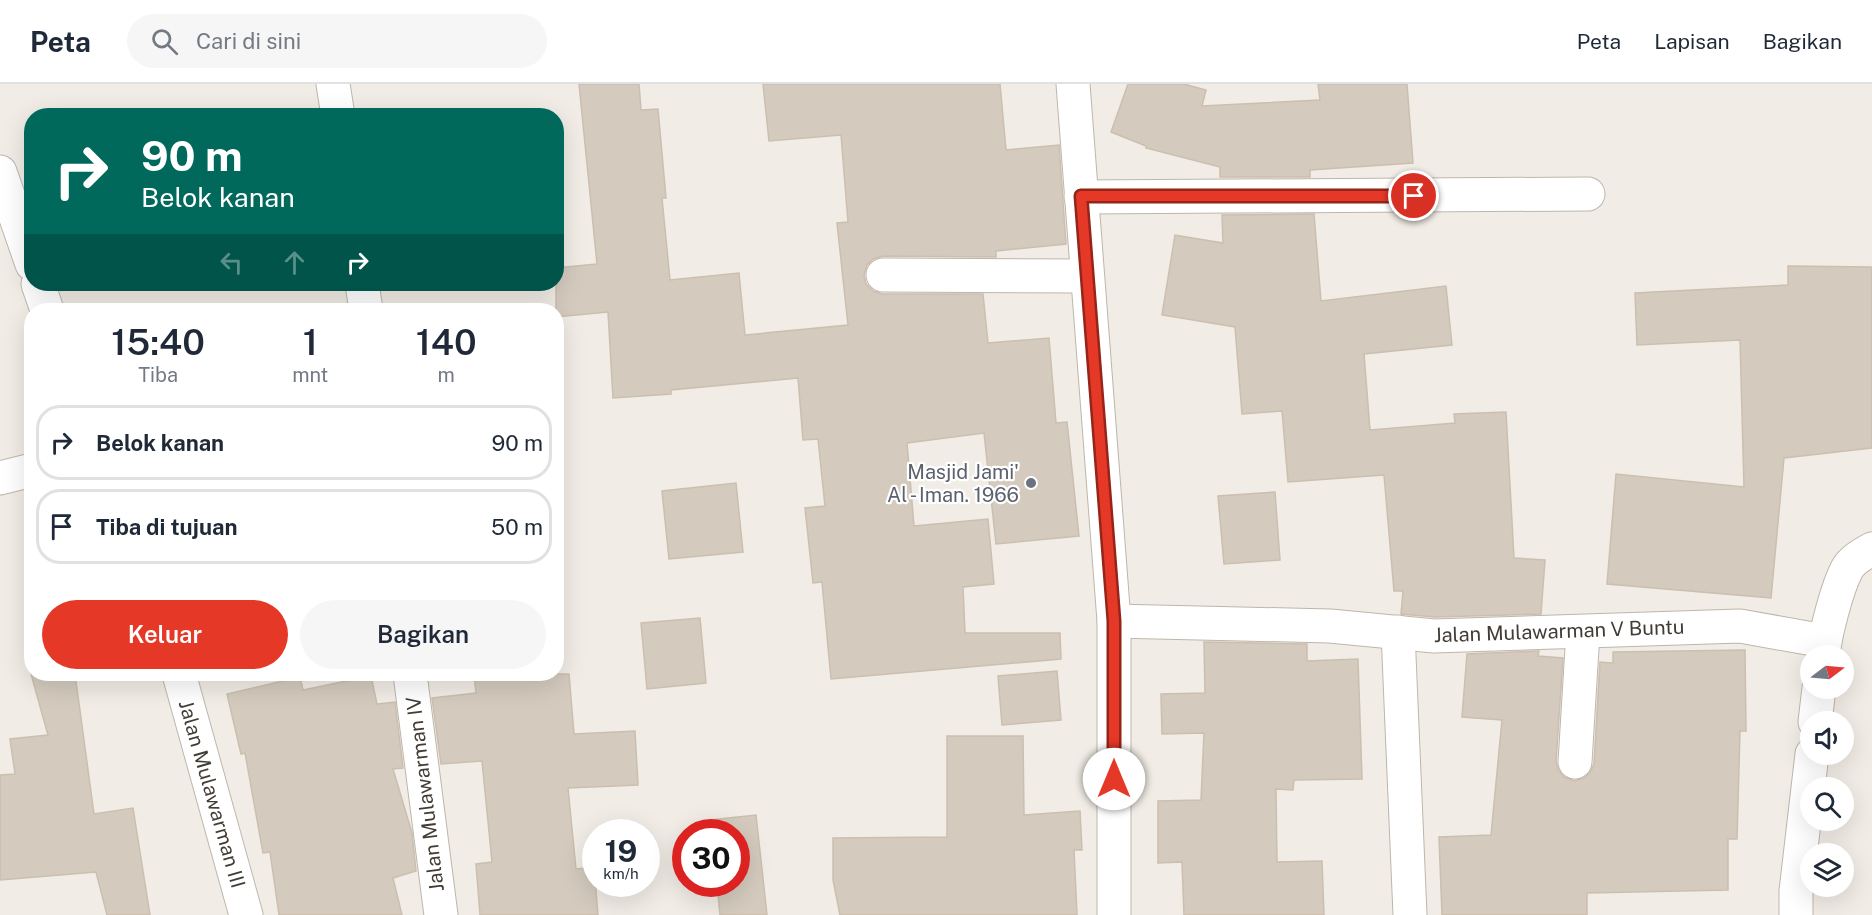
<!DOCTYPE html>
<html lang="id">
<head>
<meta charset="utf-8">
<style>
	body { margin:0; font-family:"Public Sans",sans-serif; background:#f6f6f7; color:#1f2937; height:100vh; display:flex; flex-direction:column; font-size:22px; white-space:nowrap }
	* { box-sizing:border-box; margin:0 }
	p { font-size:20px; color:#747a83 }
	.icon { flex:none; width:33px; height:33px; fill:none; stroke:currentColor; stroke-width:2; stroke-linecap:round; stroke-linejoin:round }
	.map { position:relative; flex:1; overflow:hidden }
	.sheet { position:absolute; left:24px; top:219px; width:540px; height:378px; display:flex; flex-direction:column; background:#fff; border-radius:24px; box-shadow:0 6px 24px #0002 }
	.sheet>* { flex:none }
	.top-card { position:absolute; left:24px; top:24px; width:540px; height:183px; border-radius:24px; box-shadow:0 6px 24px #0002; background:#00695c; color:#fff; overflow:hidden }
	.needle { width:39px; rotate:74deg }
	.controls { position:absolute; left:1800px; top:561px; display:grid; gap:12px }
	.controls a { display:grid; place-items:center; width:54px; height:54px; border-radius:50%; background:#fff; box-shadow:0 6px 24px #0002; font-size:30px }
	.speed { position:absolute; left:582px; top:735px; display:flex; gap:12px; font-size:30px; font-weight:700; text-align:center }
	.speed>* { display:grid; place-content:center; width:78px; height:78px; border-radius:50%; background:#fff; box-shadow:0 6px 24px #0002; line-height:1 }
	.speed small { font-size:15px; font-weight:400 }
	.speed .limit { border:9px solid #d22; background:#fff; color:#111 }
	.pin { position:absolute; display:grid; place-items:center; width:51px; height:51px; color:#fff; margin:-26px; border:3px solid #fff; border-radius:50%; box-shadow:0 2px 6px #0007 }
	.me { position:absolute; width:66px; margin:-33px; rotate:0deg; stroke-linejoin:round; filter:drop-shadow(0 0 4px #0008) }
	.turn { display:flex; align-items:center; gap:21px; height:126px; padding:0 18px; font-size:27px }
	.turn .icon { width:78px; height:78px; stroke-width:2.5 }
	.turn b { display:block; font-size:42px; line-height:51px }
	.lanes { display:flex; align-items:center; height:57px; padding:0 18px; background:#0003; justify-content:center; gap:30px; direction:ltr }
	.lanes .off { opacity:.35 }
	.eta { display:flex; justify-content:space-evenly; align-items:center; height:102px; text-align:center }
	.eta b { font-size:36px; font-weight:600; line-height:42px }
	.primary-button { display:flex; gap:12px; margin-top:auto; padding:12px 18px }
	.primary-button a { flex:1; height:69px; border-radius:36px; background:#e53827; color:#fff; font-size:24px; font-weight:600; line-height:69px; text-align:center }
	.primary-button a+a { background:#f6f6f7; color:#1f2937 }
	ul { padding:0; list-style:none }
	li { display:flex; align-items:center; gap:18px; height:75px; margin:0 12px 9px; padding:0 6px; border:3px solid #e0e1e3; border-radius:24px }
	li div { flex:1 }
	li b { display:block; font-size:22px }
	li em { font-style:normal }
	header { display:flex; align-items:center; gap:36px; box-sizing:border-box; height:84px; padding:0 30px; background:#fff; border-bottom:2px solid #e0e1e3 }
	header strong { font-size:28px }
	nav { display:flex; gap:33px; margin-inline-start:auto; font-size:21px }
	.search { width:420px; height:54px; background:#f6f6f7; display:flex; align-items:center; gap:15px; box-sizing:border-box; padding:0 21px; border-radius:33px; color:#747a83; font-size:22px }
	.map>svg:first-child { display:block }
	.building { fill:#d4cabe; stroke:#cbbfaf; stroke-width:1.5 }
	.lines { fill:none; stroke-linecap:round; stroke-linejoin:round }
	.minor-casing { stroke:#beb6ab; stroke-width:35 }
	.minor { stroke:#fff; stroke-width:33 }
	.route-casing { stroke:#952419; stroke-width:15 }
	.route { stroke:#e53827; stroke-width:10 }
	.worship-dot { fill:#6b7280; stroke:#fff; stroke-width:2 }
	.labels { text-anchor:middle; stroke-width:4.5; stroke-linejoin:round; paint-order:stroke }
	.worship-label { font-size:20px; fill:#5b616d; stroke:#fff; text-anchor:end }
	.street-label { font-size:20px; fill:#423c35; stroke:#fff }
</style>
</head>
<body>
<header>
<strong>Peta</strong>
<div class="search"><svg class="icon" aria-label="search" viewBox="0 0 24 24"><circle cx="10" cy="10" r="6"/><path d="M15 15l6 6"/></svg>Cari di sini</div>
<nav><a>Peta</a><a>Lapisan</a><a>Bagikan</a></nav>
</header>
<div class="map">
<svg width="1872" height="831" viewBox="0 0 1872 831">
	<rect width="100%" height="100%" fill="#f1ece5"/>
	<g class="building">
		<path d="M579 0H639L641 26 658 25 666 114H662L670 196 739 189 745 251 848 241 837 139 848 138 841 51 769 57 763 0H1000L1006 66 1059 61 1066 160 996 167V173L883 172 873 175 867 181 864 191 866 200 873 207 882 210H983L988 259 1049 254 1056 339 1067 338 1079 452 996 460 984 349 907 359 914 442 988 435 994 500 963 503 965 549H1060L1061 575 831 595 822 498 813 499 805 424 825 422 818 355 803 356 798 294 671 306V310L613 314 608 228 556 233V184L597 180Z"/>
		<path d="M1128 0H1184L1206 6 1202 22 1320 16 1318 0H1407L1413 79 1310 86V93H1220V83L1146 64V62L1111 48Z"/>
		<path d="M1314 130 1321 217 1446 202 1452 261 1364 270 1370 346 1455 339 1454 330 1506 328 1514 474 1545 476 1541 530 1435 533 1401 530 1403 507H1394L1384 391 1288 398 1282 327 1242 330 1235 243 1162 231 1175 151 1223 159 1222 131Z"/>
		<path d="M1788 182 1872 183V364L1784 374 1771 514 1607 500 1616 390 1744 403 1740 256 1637 261 1635 209 1788 201Z"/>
		<path d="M736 399 743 468 669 475 662 407Z"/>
		<path d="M1275 408 1280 476 1224 480 1218 412Z"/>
		<path d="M700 534 706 599 647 605 641 539Z"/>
		<path d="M1204 558 1307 560V577L1358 575 1362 695 1294 696 1293 706 1276 705 1277 778 1322 777 1324 831H1184L1182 778 1158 779V717L1201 716 1204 649 1162 650 1161 610 1205 609Z"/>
		<path d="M1745 566 1746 647H1740L1737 755H1728V806L1587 809V831H1442L1439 753 1491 751 1502 636 1462 633 1467 570 1539 567 1538 572 1563 574 1556 677 1558 686 1564 693 1574 697 1584 694 1590 689 1594 680 1600 578 1613 579V568Z"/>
		<path d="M1057 587 1061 636 1002 641 998 592Z"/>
		<path d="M31 590H75L94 730 133 724 150 831H107L96 788 0 796V691L15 690 10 655 48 651Z"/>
		<path d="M474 590H569L574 650 635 647 638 701 568 704 576 785 594 783 598 831H480L476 780 492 778 482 677 441 680 432 614 476 609Z"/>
		<path d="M371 592 377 620 395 618 403 684 393 685 412 749 416 787 393 794 402 831H279L270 768 263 769 245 669 241 670 227 610 300 593 303 606Z"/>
		<path d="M947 652H1023L1024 731 1080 727 1082 766H1074L1077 831H840L833 796V754L947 753Z"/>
		<path d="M756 731 767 831H720L717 800H736V748H711L710 736Z"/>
	</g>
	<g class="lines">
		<defs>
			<g id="minor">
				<path d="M333 0 338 32"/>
				<path d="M1073 0 1114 537V831"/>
				<path d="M0 88 32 180"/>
				<path d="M1081 113 1588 110"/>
				<path d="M883 191 1086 192"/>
				<path d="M38 200 47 226"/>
				<path d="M362 200 366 226"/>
				<path d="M0 394 32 386"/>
				<path d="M1114 537 1330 542 1434 552 1740 542 1824 557"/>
				<path d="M1398 548 1410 831"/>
				<path d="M1823 572C1825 550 1837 504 1847 485 1852 476 1863 470 1872 465"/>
				<path d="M179 590 246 831"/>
				<path d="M410 590 441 831"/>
				<path d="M1815 638 1819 604"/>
				<path d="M1575 678 1583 548"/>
				<path d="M1796 831V807L1812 670"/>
			</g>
		</defs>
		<use href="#minor" class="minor-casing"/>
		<use href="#minor" class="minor"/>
	</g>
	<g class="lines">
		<defs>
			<path id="route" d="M1114 695V537L1081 112H1414"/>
		</defs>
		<use href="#route" class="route-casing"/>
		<use href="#route" class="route"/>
	</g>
	<circle class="worship-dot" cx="1031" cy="399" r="6"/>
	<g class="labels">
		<g class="worship-label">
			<text x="1019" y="395">Masjid Jami'<tspan x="1019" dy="23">Al - Iman. 1966</tspan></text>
		</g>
		<g class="street-label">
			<text transform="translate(1559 547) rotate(-2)" y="7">Jalan Mulawarman V Buntu</text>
			<text transform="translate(212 710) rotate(74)" y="7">Jalan Mulawarman III</text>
			<text transform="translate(425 710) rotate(-97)" y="7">Jalan Mulawarman IV</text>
		</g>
	</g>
</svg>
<div class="controls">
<a><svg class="needle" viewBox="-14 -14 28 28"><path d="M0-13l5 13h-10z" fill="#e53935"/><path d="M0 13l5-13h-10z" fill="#747a83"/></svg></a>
<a><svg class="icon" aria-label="sound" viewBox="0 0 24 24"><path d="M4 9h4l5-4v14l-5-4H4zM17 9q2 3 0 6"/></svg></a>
<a><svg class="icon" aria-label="search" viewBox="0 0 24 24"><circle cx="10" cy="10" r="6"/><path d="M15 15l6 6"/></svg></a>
<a><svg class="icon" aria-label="layers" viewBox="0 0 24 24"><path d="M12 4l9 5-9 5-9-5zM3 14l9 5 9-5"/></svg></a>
</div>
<div class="speed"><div>19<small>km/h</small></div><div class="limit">30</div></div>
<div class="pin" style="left:1414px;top:112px;background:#d93025"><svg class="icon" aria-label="arrive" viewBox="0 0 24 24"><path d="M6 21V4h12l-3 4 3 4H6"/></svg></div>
<svg class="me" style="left:1114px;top:695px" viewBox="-20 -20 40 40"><circle r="19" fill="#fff"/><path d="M0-13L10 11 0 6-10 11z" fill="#e53827"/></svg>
<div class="top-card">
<div class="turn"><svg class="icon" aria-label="right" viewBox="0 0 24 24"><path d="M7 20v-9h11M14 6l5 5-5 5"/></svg><div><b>90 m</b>Belok kanan</div></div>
<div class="lanes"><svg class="icon off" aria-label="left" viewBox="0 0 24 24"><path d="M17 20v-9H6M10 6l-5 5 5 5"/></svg><svg class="icon off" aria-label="ahead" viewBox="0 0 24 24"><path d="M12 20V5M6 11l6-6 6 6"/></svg><svg class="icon" aria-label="right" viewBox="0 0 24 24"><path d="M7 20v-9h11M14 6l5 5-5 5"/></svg></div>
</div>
<section class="sheet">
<div class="eta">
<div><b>15:40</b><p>Tiba</p></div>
<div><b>1</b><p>mnt</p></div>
<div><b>140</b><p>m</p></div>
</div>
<ul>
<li><svg class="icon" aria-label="right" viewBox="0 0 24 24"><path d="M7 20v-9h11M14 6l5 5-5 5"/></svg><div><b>Belok kanan</b></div><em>90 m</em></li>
<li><svg class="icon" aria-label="arrive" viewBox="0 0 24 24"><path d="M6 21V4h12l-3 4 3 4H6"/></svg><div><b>Tiba di tujuan</b></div><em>50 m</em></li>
</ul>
<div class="primary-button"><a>Keluar</a><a>Bagikan</a></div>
</section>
</div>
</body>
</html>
